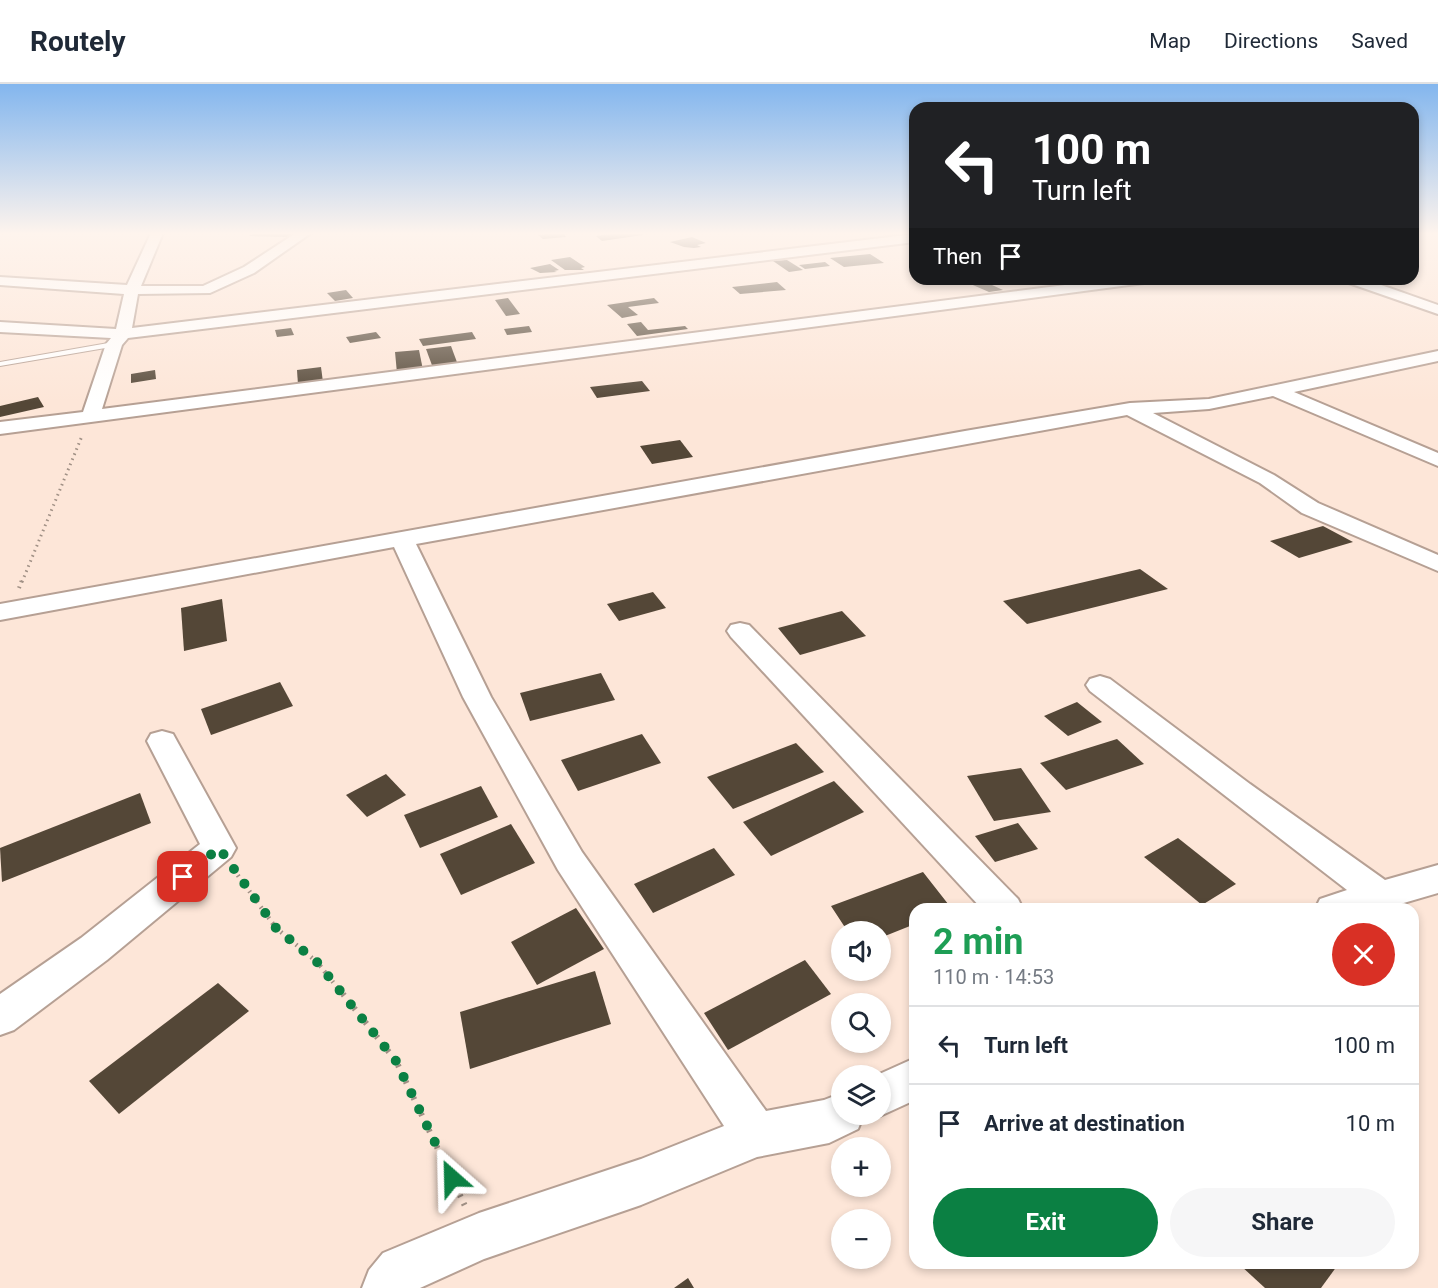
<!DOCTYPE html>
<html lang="en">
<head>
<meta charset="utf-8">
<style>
	body { margin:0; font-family:Roboto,sans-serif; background:#f6f6f7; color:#1f2937; height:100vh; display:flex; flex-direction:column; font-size:22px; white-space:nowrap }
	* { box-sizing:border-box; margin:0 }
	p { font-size:20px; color:#747a83 }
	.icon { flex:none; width:33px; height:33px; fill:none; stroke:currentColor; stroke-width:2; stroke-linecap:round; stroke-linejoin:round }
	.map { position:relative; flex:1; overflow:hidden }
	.details { position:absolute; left:909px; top:819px; width:510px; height:366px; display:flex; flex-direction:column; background:#fff; border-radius:18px; box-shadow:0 3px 9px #0003 }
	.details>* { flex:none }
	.banner { position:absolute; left:909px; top:18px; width:510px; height:183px; border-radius:18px; box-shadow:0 3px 9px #0003; background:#202124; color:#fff; overflow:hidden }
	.fabs { position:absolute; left:831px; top:837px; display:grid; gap:12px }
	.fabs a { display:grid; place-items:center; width:60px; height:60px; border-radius:50%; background:#fff; box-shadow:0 3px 9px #0003; font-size:30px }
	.pin { position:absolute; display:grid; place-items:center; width:51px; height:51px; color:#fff; margin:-26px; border-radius:12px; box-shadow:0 3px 9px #0006 }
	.me { position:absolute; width:66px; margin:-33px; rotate:335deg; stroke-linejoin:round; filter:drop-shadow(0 0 4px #0008) }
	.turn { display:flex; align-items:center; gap:21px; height:126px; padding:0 24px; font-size:27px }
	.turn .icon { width:78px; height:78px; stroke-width:2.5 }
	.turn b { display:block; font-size:42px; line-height:51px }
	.then { display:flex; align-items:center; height:57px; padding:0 24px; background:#0003; gap:12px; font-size:22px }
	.round { display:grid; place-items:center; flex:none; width:63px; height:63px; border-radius:32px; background:#f6f6f7 }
	.overview { display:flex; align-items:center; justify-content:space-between; height:102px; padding:0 24px }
	h1 { font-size:36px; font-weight:700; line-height:45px; color:#1e9e55 }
	.primary-button { display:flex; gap:12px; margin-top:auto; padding:12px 24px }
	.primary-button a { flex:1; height:69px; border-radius:36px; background:#0b8043; color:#fff; font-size:24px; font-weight:700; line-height:69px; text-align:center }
	.primary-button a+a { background:#f6f6f7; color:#1f2937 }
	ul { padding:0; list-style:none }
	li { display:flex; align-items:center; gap:18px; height:78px; padding:0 24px; border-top:2px solid #e0e1e3 }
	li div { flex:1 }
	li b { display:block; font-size:22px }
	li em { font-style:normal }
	header { display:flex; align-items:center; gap:36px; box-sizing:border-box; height:84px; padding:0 30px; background:#fff; border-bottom:2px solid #e0e1e3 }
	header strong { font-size:28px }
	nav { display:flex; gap:33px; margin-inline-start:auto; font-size:21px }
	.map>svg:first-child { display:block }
	.building { fill:#544737 }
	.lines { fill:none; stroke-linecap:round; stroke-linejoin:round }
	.lane-casing { stroke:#b6a094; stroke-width:2 }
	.street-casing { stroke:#b6a094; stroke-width:4 }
	.path-far3 { stroke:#a09085; stroke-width:3; stroke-dasharray:1.5 4; stroke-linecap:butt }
	.path-far2 { stroke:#a09085; stroke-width:4; stroke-dasharray:1.5 4.5; stroke-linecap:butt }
	.path-far1 { stroke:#a09085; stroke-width:4.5; stroke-dasharray:1.5 5; stroke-linecap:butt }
	.path { stroke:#a09085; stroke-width:6; stroke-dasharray:2 7; stroke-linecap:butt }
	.lane { fill:#fff; fill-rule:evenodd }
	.street { fill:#fff; fill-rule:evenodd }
	.route { stroke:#0b8043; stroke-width:10; stroke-dasharray:0 18 }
</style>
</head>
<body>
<header>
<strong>Routely</strong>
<nav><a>Map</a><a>Directions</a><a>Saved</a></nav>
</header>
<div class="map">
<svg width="1438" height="1204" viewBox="0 0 1438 1204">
	<rect width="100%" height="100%" fill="#fde6d8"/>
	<g class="building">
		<path d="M254 149H293L288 153 249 152Z"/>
		<path d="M554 149H563L566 153 543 155 538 151Z"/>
		<path d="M618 149H640L643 151 602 157 596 152Z"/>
		<path d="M692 153 706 159 697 161 701 163 694 164 684 163 670 158Z"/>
		<path d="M870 170 884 179 844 183 830 174Z"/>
		<path d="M570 173 585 183 581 184 584 186H565L551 176Z"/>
		<path d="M787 176 803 186 789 188 773 177Z"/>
		<path d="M825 178 830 182 805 185 799 181Z"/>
		<path d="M550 180 559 186 554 187 557 188 540 189 530 184Z"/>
		<path d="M959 195H979L1003 206 989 208Z"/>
		<path d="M777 198 786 206 740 210 732 203Z"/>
		<path d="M346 206 353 214 335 217 327 209Z"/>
		<path d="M508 214 520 230 506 232 495 216Z"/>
		<path d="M654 214 659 219 628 223 638 231 622 234 607 221Z"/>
		<path d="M641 238 648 246 685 242 688 245 637 252 627 240Z"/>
		<path d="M529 242 532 248 507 251 504 245Z"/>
		<path d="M291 244 294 251 277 253 275 246Z"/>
		<path d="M376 248 381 254 350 259 346 253Z"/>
		<path d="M472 248 476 255 423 262 419 255Z"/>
		<path d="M451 262 458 281 433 284 426 265Z"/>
		<path d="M419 266 423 286 397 289 395 268Z"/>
		<path d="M321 283 323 298 298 301 297 286Z"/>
		<path d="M155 286 156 295 131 299V290Z"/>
		<path d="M642 297 650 307 597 314 590 303Z"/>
		<path d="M38 313 44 323 0 333V322Z"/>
		<path d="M680 356 693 373 652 380 640 362Z"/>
		<path d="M1323 442 1353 458 1299 474 1270 457Z"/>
		<path d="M1140 485 1168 505 1027 540 1003 517Z"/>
		<path d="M653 508 666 524 619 537 607 520Z"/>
		<path d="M222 515 227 557 184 567 181 524Z"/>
		<path d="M842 527 866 552 800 571 778 544Z"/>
		<path d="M601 589 615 616 530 637 520 609Z"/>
		<path d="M280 598 293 622 211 651 201 625Z"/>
		<path d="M1077 618 1102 638 1068 652 1044 632Z"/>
		<path d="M642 650 661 679 578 707 561 676Z"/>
		<path d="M1117 655 1144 680 1066 706 1040 679Z"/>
		<path d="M796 659 824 688 733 725 707 693Z"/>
		<path d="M1021 684 1051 728 994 737 967 692Z"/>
		<path d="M386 690 406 711 367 733 346 711Z"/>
		<path d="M834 697 864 728 771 772 743 738Z"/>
		<path d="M481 702 498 733 420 764 404 731Z"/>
		<path d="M140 709 151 739 2 798 0 764Z"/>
		<path d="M1018 739 1038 765 995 778 975 752Z"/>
		<path d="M511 740 535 779 461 811 440 770Z"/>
		<path d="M1178 754 1236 800 1202 821 1144 773Z"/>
		<path d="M714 764 735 791 653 829 634 800Z"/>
		<path d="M923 788 952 825H915V840L880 854V848H848L831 822Z"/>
		<path d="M576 824 604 865 537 901 511 858Z"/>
		<path d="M805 876 831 910 728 966 704 929Z"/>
		<path d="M595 887 611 940 470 985 460 928Z"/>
		<path d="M218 899 249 927 119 1030 89 997Z"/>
		<path d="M1242 1179H1333L1337 1182 1321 1204H1265L1240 1181Z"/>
		<path d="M688 1194 694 1204H674Z"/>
	</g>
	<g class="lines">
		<defs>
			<path id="lane" d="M114 258 118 260 117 262 0 282V278Z"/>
			<g id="street">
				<path d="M151 149H163L141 202H203L244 183 296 149H311L254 189 210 209 138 210 132 244 915 150V158L128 254 122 261 102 325 1112 195H1151L1144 199 0 350V338L83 328 106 260 111 254 0 248V238L116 245 124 210 0 201V193L127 201Z"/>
				<path d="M1344 195H1364L1438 221V230L1346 198Z"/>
				<path d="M1438 267V277L1294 308 1438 369V382L1273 312 1209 325 1153 329 1274 391 1318 419 1438 471V487L1302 429 1260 399 1127 331 416 460 491 613 582 768 766 1027 824 1016 842 1009V1030H864L858 1045 829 1059 757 1073 641 1121 484 1175 420 1204H362L369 1186 383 1169 479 1129 641 1075 724 1042 558 786 463 613 394 463 0 536V520L965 347 1130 319 1209 315Z"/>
				<path d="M740 539 749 541 1018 815 1023 825H982L731 553 727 547 731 541Z"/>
				<path d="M1100 592 1110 595 1250 700 1385 796 1438 781V809L1383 825H1315L1320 815 1347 806 1090 607 1086 601 1090 595Z"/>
				<path d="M162 647 173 650 236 764 231 773 107 876 14 946 0 951V910L81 854 200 760 147 657 151 650Z"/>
				<path d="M915 974V1016L880 1032 877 1030H880V992H875Z"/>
			</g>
		</defs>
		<use href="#lane" class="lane-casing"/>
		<use href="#street" class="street-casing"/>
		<path class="path-far3" d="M22 498 82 352"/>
		<path class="path-far2" d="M19 504 22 496"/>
		<path class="path-far1" d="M234 786 276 844 317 878 344 912"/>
		<path class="path" d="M343 910 396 977 465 1122"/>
		<use href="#lane" class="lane"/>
		<use href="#street" class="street"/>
	</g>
	<linearGradient id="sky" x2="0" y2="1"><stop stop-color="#83b6ee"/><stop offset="0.47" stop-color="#fef4ed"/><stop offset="1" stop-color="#fef4ed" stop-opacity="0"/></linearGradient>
	<rect width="1438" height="318" fill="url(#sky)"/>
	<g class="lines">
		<path class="route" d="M183 793 219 764 276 844 317 878 396 977 452 1094"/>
	</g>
</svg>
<div class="fabs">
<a><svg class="icon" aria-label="sound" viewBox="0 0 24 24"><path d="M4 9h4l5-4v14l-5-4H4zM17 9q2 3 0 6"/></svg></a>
<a><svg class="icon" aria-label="search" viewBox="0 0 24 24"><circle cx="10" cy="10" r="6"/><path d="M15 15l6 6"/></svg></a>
<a><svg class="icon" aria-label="layers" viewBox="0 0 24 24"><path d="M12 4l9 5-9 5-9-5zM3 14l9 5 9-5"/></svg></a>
<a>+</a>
<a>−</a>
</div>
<div class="pin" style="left:183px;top:793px;background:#d93025"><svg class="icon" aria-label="arrive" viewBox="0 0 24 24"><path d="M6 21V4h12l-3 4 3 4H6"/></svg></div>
<svg class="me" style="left:452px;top:1094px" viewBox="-20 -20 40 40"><path d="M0-17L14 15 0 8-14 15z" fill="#0b8043" stroke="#fff" stroke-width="4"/></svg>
<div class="banner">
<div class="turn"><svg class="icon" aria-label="left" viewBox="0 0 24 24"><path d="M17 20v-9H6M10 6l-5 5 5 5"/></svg><div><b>100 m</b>Turn left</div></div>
<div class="then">Then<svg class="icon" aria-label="arrive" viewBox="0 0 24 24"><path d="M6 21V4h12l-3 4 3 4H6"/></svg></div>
</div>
<section class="details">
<div class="overview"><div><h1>2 min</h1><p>110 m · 14:53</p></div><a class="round" style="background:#d93025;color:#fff"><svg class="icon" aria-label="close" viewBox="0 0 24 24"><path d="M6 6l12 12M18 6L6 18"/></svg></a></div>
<ul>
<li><svg class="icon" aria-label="left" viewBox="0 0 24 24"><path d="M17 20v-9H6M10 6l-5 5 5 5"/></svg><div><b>Turn left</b></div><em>100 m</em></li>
<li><svg class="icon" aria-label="arrive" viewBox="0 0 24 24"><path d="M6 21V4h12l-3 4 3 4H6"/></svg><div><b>Arrive at destination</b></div><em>10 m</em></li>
</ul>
<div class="primary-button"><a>Exit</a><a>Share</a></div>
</section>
</div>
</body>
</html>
